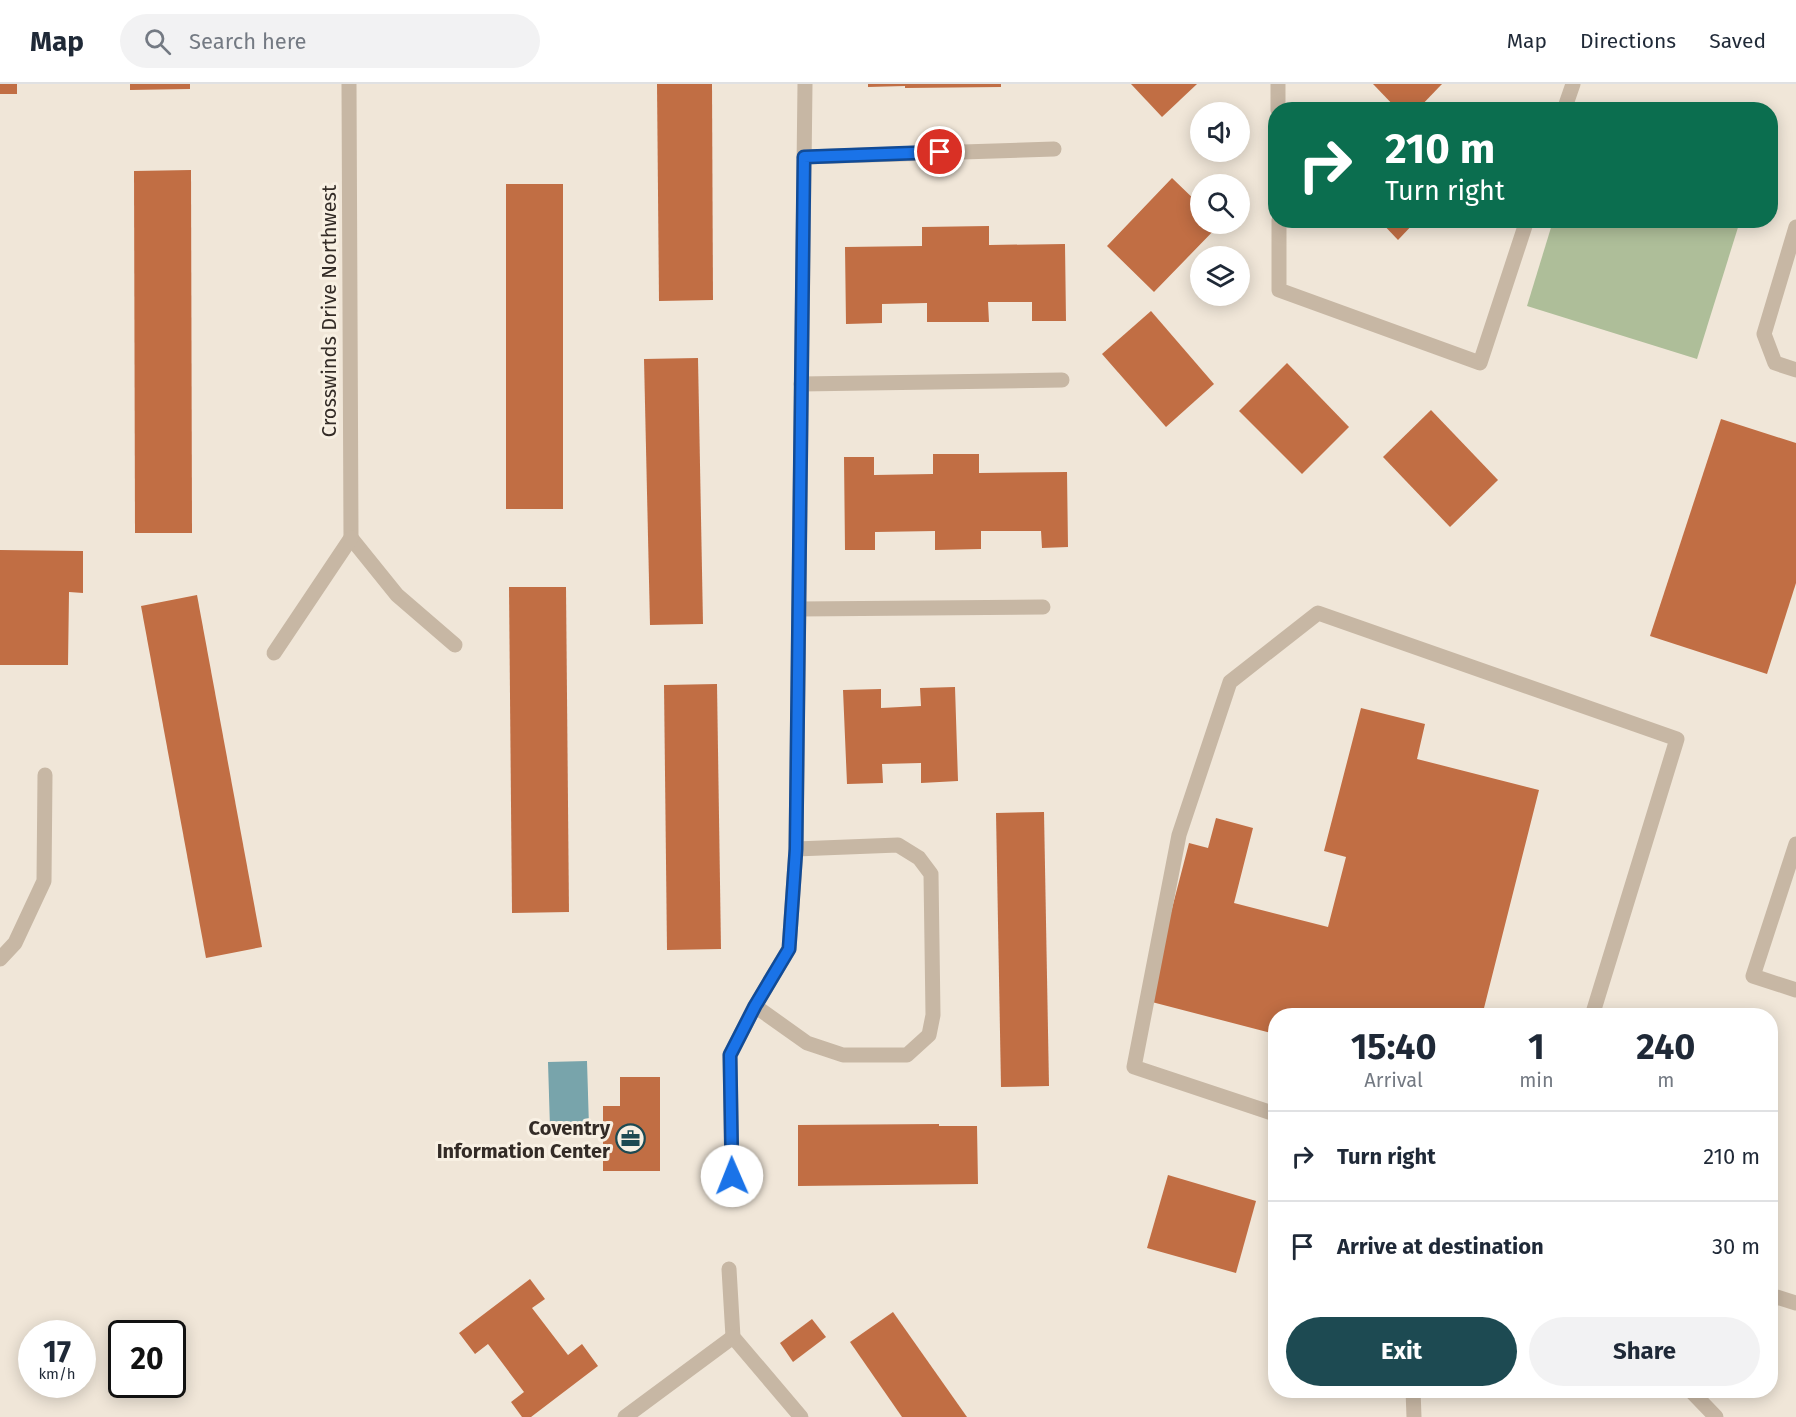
<!DOCTYPE html>
<html lang="en">
<head>
<meta charset="utf-8">
<style>
	body { margin:0; font-family:"Fira Sans",sans-serif; background:#f2f2f3; color:#1f2937; height:100vh; display:flex; flex-direction:column; font-size:22px; white-space:nowrap }
	* { box-sizing:border-box; margin:0 }
	p { font-size:20px; color:#747a83 }
	.icon { flex:none; width:33px; height:33px; fill:none; stroke:currentColor; stroke-width:2; stroke-linecap:round; stroke-linejoin:round }
	.map { position:relative; flex:1; overflow:hidden }
	.details { position:absolute; left:1268px; top:924px; width:510px; height:390px; display:flex; flex-direction:column; background:#fff; border-radius:24px; box-shadow:0 3px 15px #0003 }
	.details>* { flex:none }
	.top-card { position:absolute; left:1268px; top:18px; width:510px; height:126px; border-radius:24px; box-shadow:0 3px 15px #0003; background:#0b6e4f; color:#fff; overflow:hidden }
	.tools { position:absolute; left:1190px; top:18px; display:grid; gap:12px }
	.tools a { display:grid; place-items:center; width:60px; height:60px; border-radius:50%; background:#fff; box-shadow:0 3px 15px #0003; font-size:30px }
	.speed { position:absolute; left:18px; top:1236px; display:flex; gap:12px; font-size:30px; font-weight:700; text-align:center }
	.speed>* { display:grid; place-content:center; width:78px; height:78px; border-radius:50%; background:#fff; box-shadow:0 3px 15px #0003; line-height:1 }
	.speed small { font-size:15px; font-weight:400 }
	.speed .limit { border:3px solid #111; border-radius:9px; background:#fff; color:#111 }
	.pin { position:absolute; display:grid; place-items:center; width:51px; height:51px; color:#fff; margin:-26px; border:3px solid #fff; border-radius:50%; box-shadow:0 2px 6px #0007 }
	.me { position:absolute; width:66px; margin:-33px; rotate:359deg; stroke-linejoin:round; filter:drop-shadow(0 0 4px #0008) }
	.turn { display:flex; align-items:center; gap:21px; height:126px; padding:0 18px; font-size:27px }
	.turn .icon { width:78px; height:78px; stroke-width:2.5 }
	.turn b { display:block; font-size:42px; line-height:51px }
	.eta { display:flex; justify-content:space-evenly; align-items:center; height:102px; text-align:center }
	.eta b { font-size:36px; font-weight:700; line-height:42px }
	.primary-button { display:flex; gap:12px; margin-top:auto; padding:12px 18px }
	.primary-button a { flex:1; height:69px; border-radius:36px; background:#1d4a52; color:#fff; font-size:24px; font-weight:700; line-height:69px; text-align:center }
	.primary-button a+a { background:#f2f2f3; color:#1f2937 }
	ul { padding:0; list-style:none }
	li { display:flex; align-items:center; gap:18px; height:90px; padding:0 18px; border-top:2px solid #e0e1e3 }
	li div { flex:1 }
	li b { display:block; font-size:22px }
	li em { font-style:normal }
	header { display:flex; align-items:center; gap:36px; box-sizing:border-box; height:84px; padding:0 30px; background:#fff; border-bottom:2px solid #e0e1e3 }
	header strong { font-size:28px }
	nav { display:flex; gap:33px; margin-inline-start:auto; font-size:21px }
	.search { width:420px; height:54px; background:#f2f2f3; display:flex; align-items:center; gap:15px; box-sizing:border-box; padding:0 21px; border-radius:33px; color:#747a83; font-size:22px }
	.map>svg:first-child { display:block }
	.green { fill:#aebe99 }
	.water { fill:#78a4ab }
	.building { fill:#c16e44 }
	.lines { fill:none; stroke-linecap:round; stroke-linejoin:round }
	.minor { stroke:#c7b7a4; stroke-width:15 }
	.route-casing { stroke:#114b97; stroke-width:15 }
	.route { stroke:#1a73e8; stroke-width:10 }
	.labels { text-anchor:middle; stroke-width:6; stroke-linejoin:round; paint-order:stroke }
	.street-label { font-size:20px; fill:#332b26; stroke:#f8f0e3 }
	.poi-label { font-size:20px; font-weight:bold; fill:#332b26; stroke:#f8f0e3; text-anchor:end }
</style>
</head>
<body>
<header>
<strong>Map</strong>
<div class="search"><svg class="icon" aria-label="search" viewBox="0 0 24 24"><circle cx="10" cy="10" r="6"/><path d="M15 15l6 6"/></svg>Search here</div>
<nav><a>Map</a><a>Directions</a><a>Saved</a></nav>
</header>
<div class="map">
<svg width="1796" height="1333" viewBox="0 0 1796 1333">
	<rect width="100%" height="100%" fill="#f0e6d8"/>
	<path class="green" d="M1553 137H1740L1697 275 1527 222Z"/>
	<path class="water" d="M587 977 589 1043 550 1044 548 978Z"/>
	<g class="building">
		<rect x="0" y="0" width="17" height="10"/>
		<path d="M130 0H190V5L130 6Z"/>
		<path d="M657 0H712L713 216 659 217Z"/>
		<path d="M868 0H1001V3L905 4V2L868 3Z"/>
		<path d="M1131 0H1197L1162 33Z"/>
		<path d="M1373 0H1442L1417 26H1398Z"/>
		<path d="M191 86 192 449H135L134 87Z"/>
		<path d="M1172 94 1200 121V140H1220L1154 208 1107 162Z"/>
		<rect x="506" y="100" width="57" height="325"/>
		<path d="M1379 136H1417L1398 156Z"/>
		<path d="M989 142V161L1065 160 1066 237H1032V218H988L989 238H927V219L882 220V239L846 240 845 163 922 162V143Z"/>
		<path d="M1151 227 1214 300 1166 343 1102 270Z"/>
		<path d="M698 274 703 540 650 541 644 275Z"/>
		<path d="M1287 279 1349 343 1302 390 1239 327Z"/>
		<path d="M1431 326 1498 396 1450 443 1383 373Z"/>
		<path d="M1721 335 1796 359V499L1767 590 1650 552Z"/>
		<path d="M933 370H979V389L1067 388 1068 463 1042 464 1041 447H981V465L935 466V447L875 448V466H845L844 373H874V391L933 390Z"/>
		<path d="M0 466 83 467V509L69 508 68 581H0Z"/>
		<path d="M509 503H566L569 828 512 829Z"/>
		<path d="M197 511 262 863 206 874 141 522Z"/>
		<path d="M717 600 721 865 667 866 664 601Z"/>
		<path d="M955 603 958 697 921 699V679L882 680 883 699 847 700 843 606 881 605V624L921 622 920 604Z"/>
		<path d="M1361 624 1425 640 1417 675 1539 706 1482 932H1275V950L1148 917 1189 759 1208 764 1216 734 1253 744 1234 819 1328 843 1346 773 1324 767Z"/>
		<path d="M1044 728 1049 1002 1001 1003 996 729Z"/>
		<path d="M620 993H660V1087H603V1022H620Z"/>
		<path d="M939 1040V1042H977L978 1100 798 1102V1041Z"/>
		<path d="M1168 1091 1256 1117 1236 1189 1147 1164Z"/>
		<path d="M530 1195 545 1215 532 1224 568 1271 582 1260 598 1282 531 1333H522L511 1318 524 1308 488 1260 475 1270 459 1249Z"/>
		<path d="M893 1228 967 1333H902L850 1258Z"/>
		<path d="M812 1235 826 1253 793 1278 780 1259Z"/>
	</g>
	<g class="lines">
		<g class="minor">
			<path d="M349 0 351 454"/>
			<path d="M1278 0V26"/>
			<path d="M1564 26 1573 0"/>
			<path d="M804 73 1054 65"/>
			<path d="M1279 136V206L1480 279 1527 136"/>
			<path d="M1796 143 1764 250 1775 279 1796 286"/>
			<path d="M801 300 1062 296"/>
			<path d="M351 454 397 511 455 561"/>
			<path d="M799 525 1043 523"/>
			<path d="M274 569 351 454"/>
			<path d="M1796 760 1753 892 1796 906"/>
			<path d="M0 875 15 859 44 797 45 691"/>
			<path d="M755 922 807 959 843 971H907L929 951 933 931 931 790 919 774 898 761 796 765"/>
			<path d="M1275 1030 1134 983 1179 751 1230 598 1318 529 1677 655 1592 932"/>
			<path d="M732 1092 730 971 755 922 789 865 796 765 805 0"/>
			<path d="M729 1185 733 1253 801 1333"/>
			<path d="M1770 1211 1796 1219"/>
			<path d="M1413 1306 1414 1333"/>
			<path d="M1690 1306 1716 1333"/>
			<path d="M625 1333 733 1253"/>
		</g>
	</g>
	<g class="lines">
		<defs>
			<path id="route" d="M732 1092 730 971 755 922 789 865 796 765 804 73 940 68"/>
		</defs>
		<use href="#route" class="route-casing"/>
		<use href="#route" class="route"/>
	</g>
	<defs>
		<symbol id="office-ring" viewBox="-11 -11 22 22"><circle r="9.5" fill="#f8f0e3" stroke="#1d4a52" stroke-width="1.5"/><path d="M-6-3h4V-5.5h4V-3h4V5H-6ZM-1-4.5V-3h2v-1.5ZM-6 0V1H6V0Z" fill="#1d4a52"/></symbol>
	</defs>
	<g fill-rule="evenodd">
		<use href="#office-ring" x="614" y="1038" width="33" height="33"/>
	</g>
	<g class="labels">
		<g class="street-label">
			<text transform="translate(329 227) rotate(-90)" y="7">Crosswinds Drive Northwest</text>
		</g>
		<g class="poi-label">
			<text x="610" y="1051">Coventry<tspan x="610" dy="23">Information Center</tspan></text>
		</g>
	</g>
</svg>
<div class="tools">
<a><svg class="icon" aria-label="sound" viewBox="0 0 24 24"><path d="M4 9h4l5-4v14l-5-4H4zM17 9q2 3 0 6"/></svg></a>
<a><svg class="icon" aria-label="search" viewBox="0 0 24 24"><circle cx="10" cy="10" r="6"/><path d="M15 15l6 6"/></svg></a>
<a><svg class="icon" aria-label="layers" viewBox="0 0 24 24"><path d="M12 4l9 5-9 5-9-5zM3 14l9 5 9-5"/></svg></a>
</div>
<div class="speed"><div>17<small>km/h</small></div><div class="limit">20</div></div>
<div class="pin" style="left:940px;top:68px;background:#d93025"><svg class="icon" aria-label="arrive" viewBox="0 0 24 24"><path d="M6 21V4h12l-3 4 3 4H6"/></svg></div>
<svg class="me" style="left:732px;top:1092px" viewBox="-20 -20 40 40"><circle r="19" fill="#fff"/><path d="M0-13L10 11 0 6-10 11z" fill="#1a73e8"/></svg>
<div class="top-card">
<div class="turn"><svg class="icon" aria-label="right" viewBox="0 0 24 24"><path d="M7 20v-9h11M14 6l5 5-5 5"/></svg><div><b>210 m</b>Turn right</div></div>
</div>
<section class="details">
<div class="eta">
<div><b>15:40</b><p>Arrival</p></div>
<div><b>1</b><p>min</p></div>
<div><b>240</b><p>m</p></div>
</div>
<ul>
<li><svg class="icon" aria-label="right" viewBox="0 0 24 24"><path d="M7 20v-9h11M14 6l5 5-5 5"/></svg><div><b>Turn right</b></div><em>210 m</em></li>
<li><svg class="icon" aria-label="arrive" viewBox="0 0 24 24"><path d="M6 21V4h12l-3 4 3 4H6"/></svg><div><b>Arrive at destination</b></div><em>30 m</em></li>
</ul>
<div class="primary-button"><a>Exit</a><a>Share</a></div>
</section>
</div>
</body>
</html>
